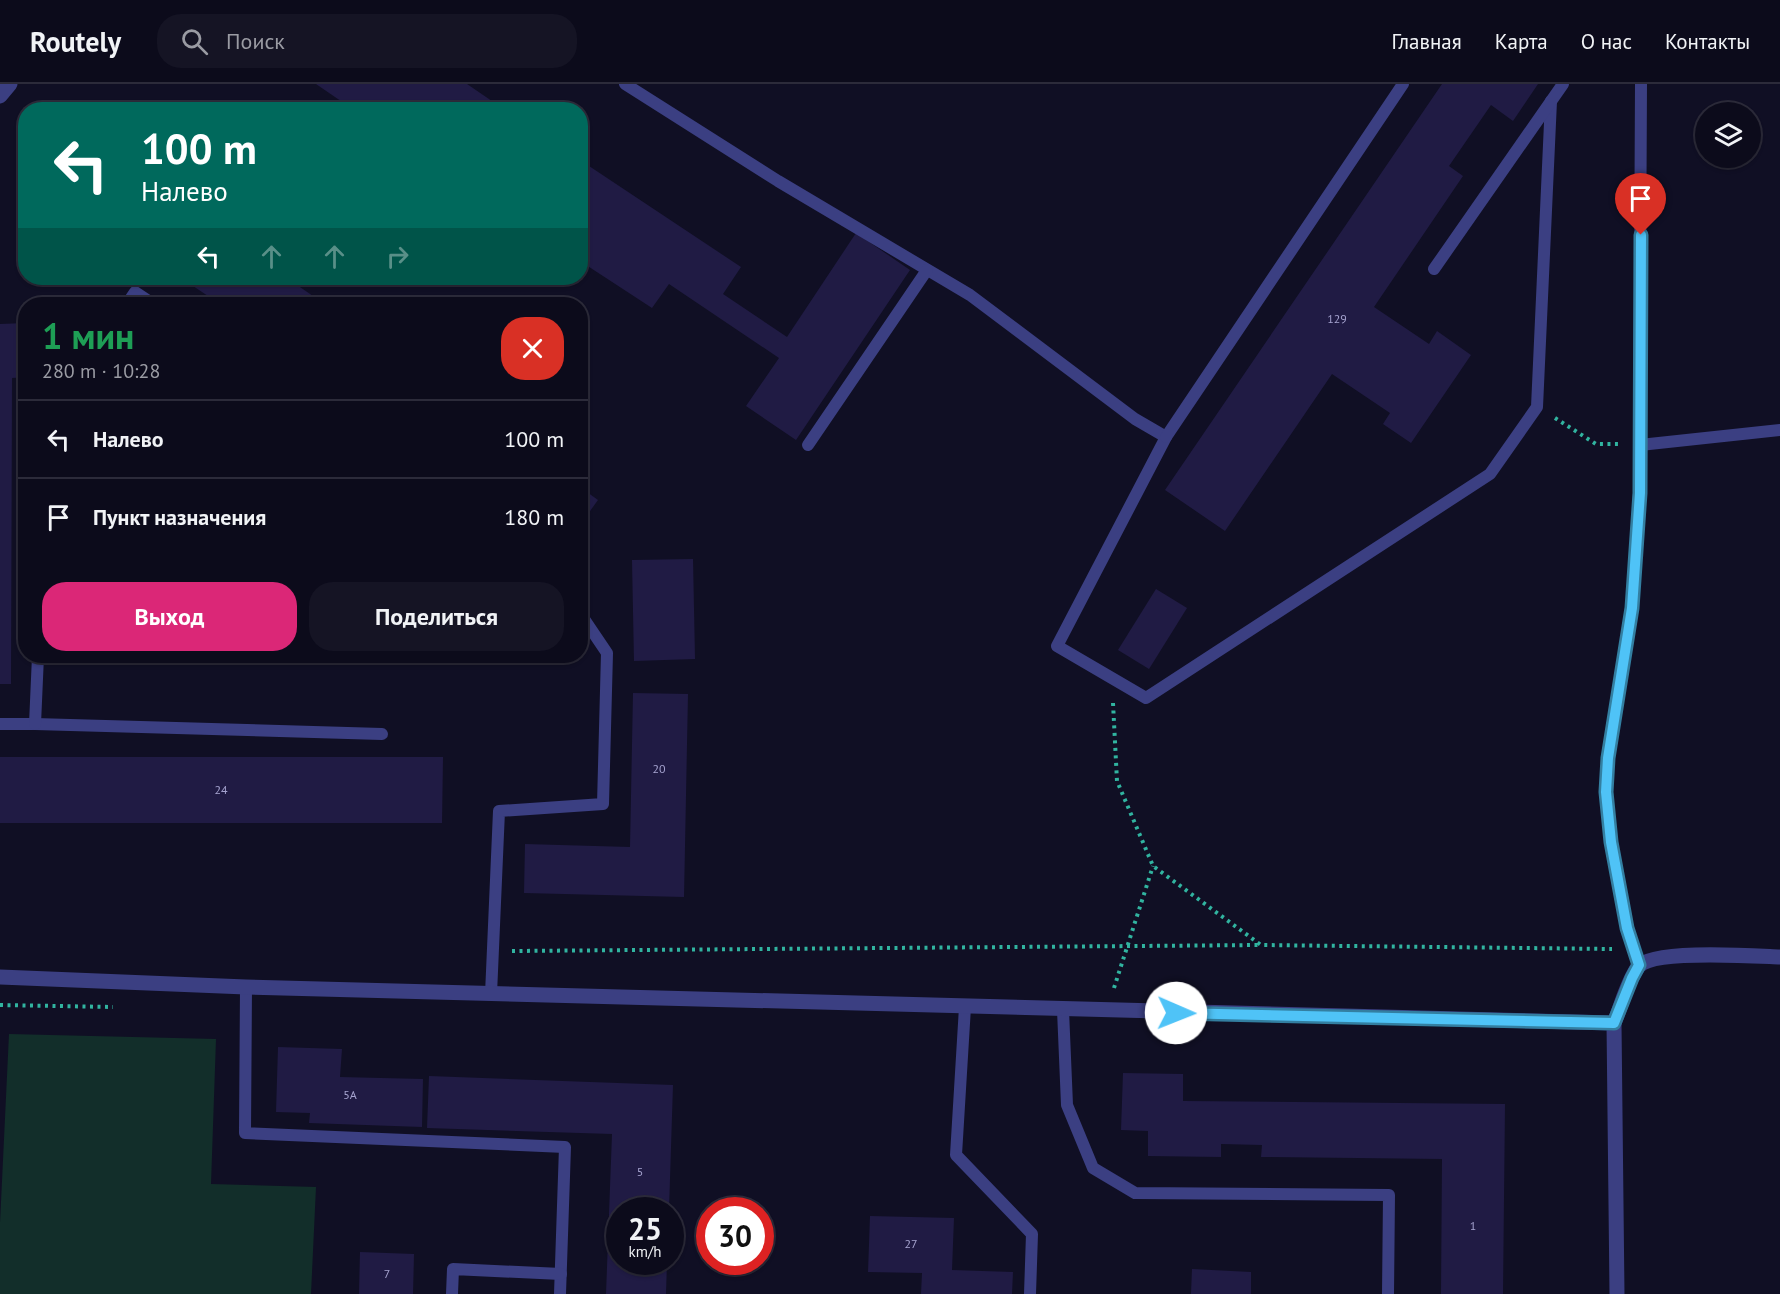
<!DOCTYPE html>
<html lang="ru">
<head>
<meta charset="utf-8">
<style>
	body { margin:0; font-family:"PT Sans",sans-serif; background:#151424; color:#f1f3f6; height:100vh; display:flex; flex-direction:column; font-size:22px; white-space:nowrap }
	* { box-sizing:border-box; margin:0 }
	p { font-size:20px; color:#9a9ba3 }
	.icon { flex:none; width:33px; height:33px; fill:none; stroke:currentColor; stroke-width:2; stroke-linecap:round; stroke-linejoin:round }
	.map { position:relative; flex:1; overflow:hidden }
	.details { position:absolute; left:18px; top:213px; width:570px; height:366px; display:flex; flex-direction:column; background:#0c0b1b; border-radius:24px; box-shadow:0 2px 4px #0004,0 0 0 2px #2c2b3a }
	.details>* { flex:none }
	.guide { position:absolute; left:18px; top:18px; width:570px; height:183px; border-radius:24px; box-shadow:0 2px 4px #0004,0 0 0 2px #2c2b3a; background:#00695c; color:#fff; overflow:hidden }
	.buttons { position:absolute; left:1695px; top:18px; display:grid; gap:12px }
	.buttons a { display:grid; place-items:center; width:66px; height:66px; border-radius:50%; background:#0c0b1b; box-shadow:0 2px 4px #0004,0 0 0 2px #2c2b3a; font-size:30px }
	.speed { position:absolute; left:606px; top:1113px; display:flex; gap:12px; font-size:30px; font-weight:700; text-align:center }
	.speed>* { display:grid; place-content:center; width:78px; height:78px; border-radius:50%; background:#0c0b1b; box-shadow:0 2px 4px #0004,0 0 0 2px #2c2b3a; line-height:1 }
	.speed small { font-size:15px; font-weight:400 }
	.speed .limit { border:9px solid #d22; background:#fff; color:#111 }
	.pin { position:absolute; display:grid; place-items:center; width:51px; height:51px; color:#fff; margin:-62px -26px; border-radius:50% 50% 50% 0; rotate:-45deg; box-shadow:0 0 6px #0007 }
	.pin .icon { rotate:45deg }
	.me { position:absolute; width:66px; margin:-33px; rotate:91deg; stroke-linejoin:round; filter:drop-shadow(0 0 4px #0008) }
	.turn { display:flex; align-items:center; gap:21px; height:126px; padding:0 24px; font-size:27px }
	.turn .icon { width:78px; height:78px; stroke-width:2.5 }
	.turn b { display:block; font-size:42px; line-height:51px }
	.lanes { display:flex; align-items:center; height:57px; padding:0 24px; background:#0003; justify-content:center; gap:30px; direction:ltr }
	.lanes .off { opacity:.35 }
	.round { display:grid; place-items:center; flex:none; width:63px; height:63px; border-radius:24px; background:#151424 }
	.summary { display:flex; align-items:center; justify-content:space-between; height:102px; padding:0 24px }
	h1 { font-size:36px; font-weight:700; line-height:45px; color:#1e9e55 }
	.primary-button { display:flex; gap:12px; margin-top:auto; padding:12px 24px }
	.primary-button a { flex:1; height:69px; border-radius:24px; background:#db2777; color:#fff; font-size:24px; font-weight:700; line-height:69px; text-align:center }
	.primary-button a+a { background:#151424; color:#f1f3f6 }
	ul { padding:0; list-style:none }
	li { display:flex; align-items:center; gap:18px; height:78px; padding:0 24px; border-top:2px solid #2c2b3a }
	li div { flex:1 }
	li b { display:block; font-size:22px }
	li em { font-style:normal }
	header { display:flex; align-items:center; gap:36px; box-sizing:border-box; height:84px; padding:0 30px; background:#0c0b1b; border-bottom:2px solid #2c2b3a }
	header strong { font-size:28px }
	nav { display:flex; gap:33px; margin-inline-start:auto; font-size:21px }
	.search { width:420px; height:54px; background:#151424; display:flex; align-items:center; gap:15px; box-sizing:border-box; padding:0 21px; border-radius:24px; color:#9a9ba3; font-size:22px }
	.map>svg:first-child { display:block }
	.green { fill:#122e2a }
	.building { fill:#201b44 }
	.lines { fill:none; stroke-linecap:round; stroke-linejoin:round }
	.path { stroke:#31b4a0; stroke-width:4; stroke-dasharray:3 4.5; stroke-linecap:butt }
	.lane { stroke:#3b3f82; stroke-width:12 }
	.street { stroke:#3b3f82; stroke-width:15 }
	.route-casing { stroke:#337fa1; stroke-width:15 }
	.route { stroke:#4fc3f7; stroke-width:10 }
	.labels { text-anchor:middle; stroke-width:6; stroke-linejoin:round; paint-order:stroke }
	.number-label { font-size:12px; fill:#a6a4d0 }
</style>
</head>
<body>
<header>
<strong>Routely</strong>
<div class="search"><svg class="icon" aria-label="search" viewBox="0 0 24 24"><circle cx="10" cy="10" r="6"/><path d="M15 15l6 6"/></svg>Поиск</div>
<nav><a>Главная</a><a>Карта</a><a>О нас</a><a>Контакты</a></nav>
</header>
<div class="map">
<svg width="1780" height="1210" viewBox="0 0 1780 1210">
	<rect width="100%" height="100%" fill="#100f24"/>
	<path class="green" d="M9 950 216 955 211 1100 316 1103 311 1210H0V1139Z"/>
	<g class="building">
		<path d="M316 0H467L505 26H354Z"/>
		<path d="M1442 0H1538L1513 37 1491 21 1449 82 1463 92 1374 223 1429 260 1437 247 1471 271 1411 359 1383 340 1390 329 1332 290 1225 447 1165 406Z"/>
		<path d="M580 76 741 183 723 210 787 253 856 149 910 186 796 356 746 322 779 274 669 200 652 224 580 177Z"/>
		<path d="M181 194H287L323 219 322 220H220Z"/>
		<path d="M26 239V293L12 294 11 600H0V240Z"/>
		<path d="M580 403 598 416 580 441Z"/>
		<path d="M693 475 695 575 634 577 632 476Z"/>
		<path d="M1156 505 1187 524 1149 585 1118 566Z"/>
		<path d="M633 609 688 610 684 813 524 809 525 760 630 763Z"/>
		<path d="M0 673H443L442 739H0Z"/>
		<path d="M278 963 342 965 340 993 423 995 422 1043 309 1039 310 1029 276 1028Z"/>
		<path d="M1123 989 1183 990V1017L1505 1020 1503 1210H1441L1442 1075 1261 1073 1262 1061 1221 1060V1073L1148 1072V1047L1121 1046Z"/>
		<path d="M429 992 673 1001 669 1126H620V1178H667L666 1210H606L612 1050 427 1044Z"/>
		<path d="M870 1132 954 1134 952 1186 1013 1188 1012 1210H921L922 1189 868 1188Z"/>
		<path d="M360 1168 414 1170 413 1210H359Z"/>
		<path d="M1192 1185 1251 1188V1210H1191Z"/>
	</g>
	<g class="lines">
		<g class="path">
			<path d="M1555 334 1596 360H1618"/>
			<path d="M1113 619 1117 697 1153 782 1261 861 1612 865"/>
			<path d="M512 867 1261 861"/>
			<path d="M1114 904 1153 782"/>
			<path d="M0 921 113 923"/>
		</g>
		<g class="lane">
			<path d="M625 0 778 97 970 211 1135 335 1166 353 1057 562 1146 614 1490 390 1537 323 1551 17"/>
			<path d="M1434 185 1563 0"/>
			<path d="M127 220 135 208 153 220"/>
			<path d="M1166 353 1403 0"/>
			<path d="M808 361 927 186"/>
			<path d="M1640 361 1780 346"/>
			<path d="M0 640H35L382 650"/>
			<path d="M35 640 38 572"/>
			<path d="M1639 881 1627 844 1611 758 1606 708 1608 674 1632 524 1639 409 1641 0"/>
			<path d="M246 903 245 1049 565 1063 560 1210"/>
			<path d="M491 910 499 727 603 720 607 569 580 529"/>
			<path d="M965 923 956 1071 1032 1150 1030 1210"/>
			<path d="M1063 926 1067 1021 1093 1084 1135 1109 1389 1111 1388 1210"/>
			<path d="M452 1210 453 1185 561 1190"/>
		</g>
		<g class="street">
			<path d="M0 12 10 0"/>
			<path d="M0 893 246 903 1614 939 1617 1210"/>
			<path d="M1614 939C1621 923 1627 898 1638 883 1652 865 1754 872 1780 873"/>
		</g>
	</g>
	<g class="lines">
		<defs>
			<path id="route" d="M1176 929 1614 939 1632 894 1639 881 1627 844 1611 758 1606 708 1608 674 1632 524 1640 409 1641 151"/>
		</defs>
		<use href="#route" class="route-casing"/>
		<use href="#route" class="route"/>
	</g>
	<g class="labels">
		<g class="number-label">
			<text x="1337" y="239">129</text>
			<text x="659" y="689">20</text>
			<text x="221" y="710">24</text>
			<text x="350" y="1015">5А</text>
			<text x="640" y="1092">5</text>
			<text x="1473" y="1146">1</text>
			<text x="911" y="1164">27</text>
			<text x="387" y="1194">7</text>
		</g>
	</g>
</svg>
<div class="buttons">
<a><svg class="icon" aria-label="layers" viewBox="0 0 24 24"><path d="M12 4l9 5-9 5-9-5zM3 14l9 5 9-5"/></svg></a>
</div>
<div class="speed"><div>25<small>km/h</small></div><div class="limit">30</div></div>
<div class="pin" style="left:1641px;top:151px;background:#d93025"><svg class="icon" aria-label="arrive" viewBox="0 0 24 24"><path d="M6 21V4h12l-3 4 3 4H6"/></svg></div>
<svg class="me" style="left:1176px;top:929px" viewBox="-20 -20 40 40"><circle r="19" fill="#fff"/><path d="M0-13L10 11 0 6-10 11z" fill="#4fc3f7"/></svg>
<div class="guide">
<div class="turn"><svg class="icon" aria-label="left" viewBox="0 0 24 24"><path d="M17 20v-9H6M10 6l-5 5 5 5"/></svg><div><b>100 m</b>Налево</div></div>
<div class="lanes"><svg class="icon" aria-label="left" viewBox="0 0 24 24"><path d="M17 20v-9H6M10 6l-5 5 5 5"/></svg><svg class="icon off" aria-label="ahead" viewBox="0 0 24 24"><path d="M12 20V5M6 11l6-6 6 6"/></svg><svg class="icon off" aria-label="ahead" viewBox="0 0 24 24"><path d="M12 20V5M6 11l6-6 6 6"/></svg><svg class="icon off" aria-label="right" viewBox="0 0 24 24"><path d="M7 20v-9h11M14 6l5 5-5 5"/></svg></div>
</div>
<section class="details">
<div class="summary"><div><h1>1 мин</h1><p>280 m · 10:28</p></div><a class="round" style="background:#d93025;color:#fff"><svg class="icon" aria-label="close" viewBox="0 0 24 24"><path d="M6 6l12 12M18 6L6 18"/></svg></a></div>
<ul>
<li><svg class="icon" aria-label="left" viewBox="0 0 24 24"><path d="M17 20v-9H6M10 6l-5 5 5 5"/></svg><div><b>Налево</b></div><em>100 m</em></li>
<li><svg class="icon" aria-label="arrive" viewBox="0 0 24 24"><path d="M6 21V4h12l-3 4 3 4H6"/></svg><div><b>Пункт назначения</b></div><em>180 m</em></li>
</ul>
<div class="primary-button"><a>Выход</a><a>Поделиться</a></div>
</section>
</div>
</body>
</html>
